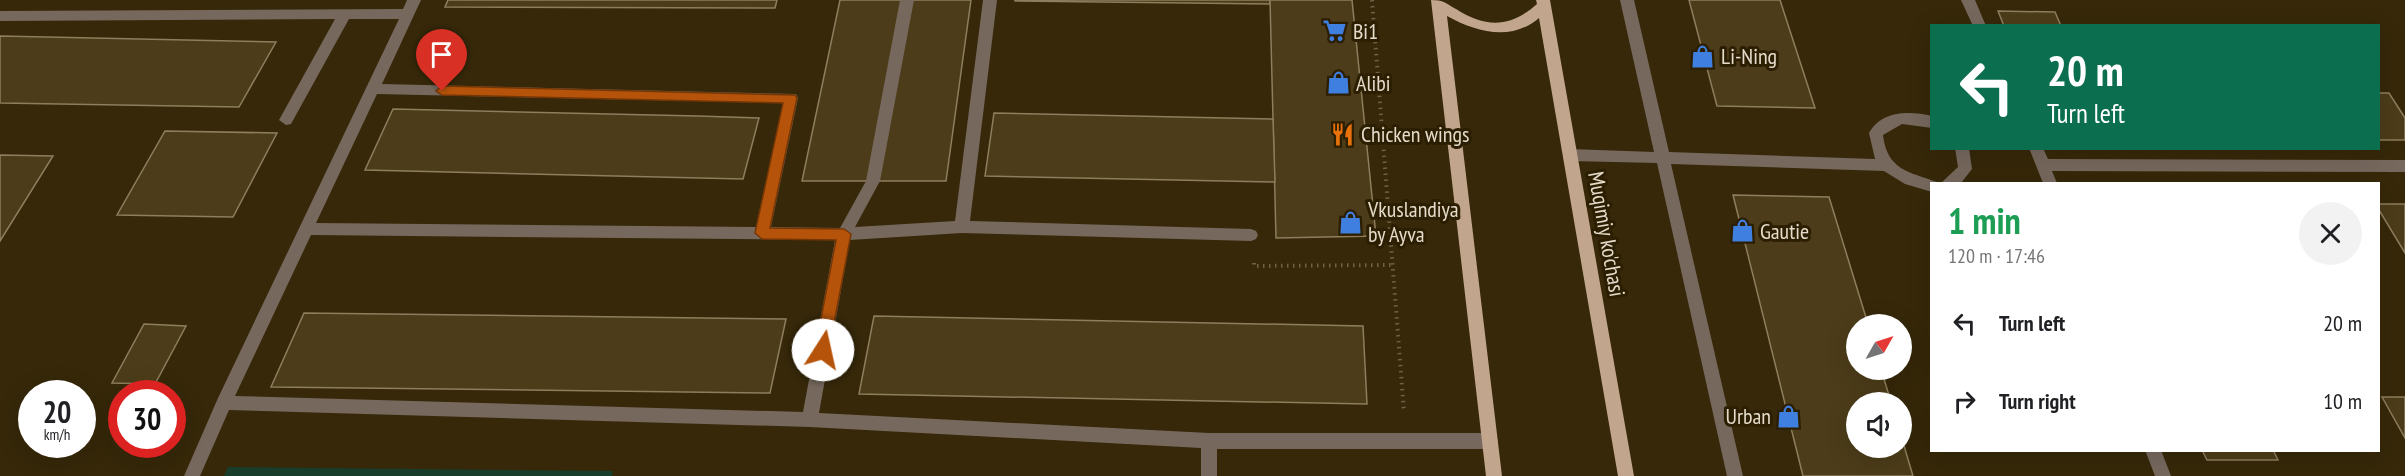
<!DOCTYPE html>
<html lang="en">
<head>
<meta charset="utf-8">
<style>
	body { margin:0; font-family:"PT Sans Narrow",sans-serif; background:#f2f2f2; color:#202124; height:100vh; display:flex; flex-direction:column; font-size:22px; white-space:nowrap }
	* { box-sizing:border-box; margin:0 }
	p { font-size:20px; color:#757577 }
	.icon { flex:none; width:33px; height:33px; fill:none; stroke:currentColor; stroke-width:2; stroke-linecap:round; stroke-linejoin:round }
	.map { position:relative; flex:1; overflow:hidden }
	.panel { position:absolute; left:1930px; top:182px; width:450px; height:270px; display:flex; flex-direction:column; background:#fff; border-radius:0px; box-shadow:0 6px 24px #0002 }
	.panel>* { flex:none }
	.guide { position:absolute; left:1930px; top:24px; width:450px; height:126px; border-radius:0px; box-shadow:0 6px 24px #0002; background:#0b6e4f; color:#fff; overflow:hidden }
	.needle { width:39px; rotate:51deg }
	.tools { position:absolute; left:1846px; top:314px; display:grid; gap:12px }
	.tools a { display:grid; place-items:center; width:66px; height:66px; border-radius:50%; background:#fff; box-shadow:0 6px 24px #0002; font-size:30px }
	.speed { position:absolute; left:18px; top:380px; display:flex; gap:12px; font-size:30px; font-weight:700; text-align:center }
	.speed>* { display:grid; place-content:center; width:78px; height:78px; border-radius:50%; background:#fff; box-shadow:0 6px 24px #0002; line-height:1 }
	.speed small { font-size:15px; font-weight:400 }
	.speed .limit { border:9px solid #d22; background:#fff; color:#111 }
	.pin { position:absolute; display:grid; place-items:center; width:51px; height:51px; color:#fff; margin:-62px -26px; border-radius:50% 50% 50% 0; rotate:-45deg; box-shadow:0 0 6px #0007 }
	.pin .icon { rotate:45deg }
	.me { position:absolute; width:66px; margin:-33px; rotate:10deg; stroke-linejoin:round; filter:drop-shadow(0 0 4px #0008) }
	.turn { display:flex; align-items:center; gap:21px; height:126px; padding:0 18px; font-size:27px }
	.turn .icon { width:78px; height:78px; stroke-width:2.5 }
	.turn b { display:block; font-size:42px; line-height:51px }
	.round { display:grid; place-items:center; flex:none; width:63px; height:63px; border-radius:32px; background:#f2f2f2 }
	.overview { display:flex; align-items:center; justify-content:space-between; height:102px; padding:0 18px }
	h1 { font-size:36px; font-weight:800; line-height:45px; color:#1e9e55 }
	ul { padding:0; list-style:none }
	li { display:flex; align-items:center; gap:18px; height:78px; padding:0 18px }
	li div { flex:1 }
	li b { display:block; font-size:22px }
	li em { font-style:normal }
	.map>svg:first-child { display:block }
	.green { fill:#183d2b }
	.building { fill:#4c3c19; stroke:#8e7e5e; stroke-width:1.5 }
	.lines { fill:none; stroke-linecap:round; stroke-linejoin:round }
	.path { stroke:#6e6147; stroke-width:4; stroke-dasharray:1.5 4.5; stroke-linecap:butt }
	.minor { fill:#76685d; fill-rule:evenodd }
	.major { fill:#c2a58d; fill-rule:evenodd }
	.route { fill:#b45309; stroke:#753606; stroke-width:1.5 }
	.labels { text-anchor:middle; stroke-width:6; stroke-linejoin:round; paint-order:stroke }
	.poi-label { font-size:22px; fill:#e4dbca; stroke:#2c1e00; text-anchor:start }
	.street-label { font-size:22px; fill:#e4dbca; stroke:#2c1e00 }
</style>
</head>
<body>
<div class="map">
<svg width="2405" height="476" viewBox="0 0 2405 476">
	<rect width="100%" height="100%" fill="#362809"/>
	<path class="green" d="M228 467 613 471 612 476H224Z"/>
	<g class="building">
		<path d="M448 0H777L775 8 445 7Z"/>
		<path d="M840 0H971L946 181H802Z"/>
		<path d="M1015 0H1270V4L1015 1Z"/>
		<path d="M1270 0H1352L1376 236 1276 238Z"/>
		<path d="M1689 0H1780L1815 108 1717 106Z"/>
		<path d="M1998 11 2055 12 2061 26H2004Z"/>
		<path d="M0 36 276 42 239 107 0 103Z"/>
		<path d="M2379 93H2389L2405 118V140H2379Z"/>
		<path d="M393 109 698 116 759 118 743 179 365 170Z"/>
		<path d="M994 113 1273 119 1275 182 985 176Z"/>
		<path d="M165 131 277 133 233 217 117 215Z"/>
		<path d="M0 155 53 156 0 241Z"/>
		<path d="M1733 195 1829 197 1868 324H1857V369H1881L1891 402H1857V447H1902V439L1913 476H1803Z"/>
		<path d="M2379 204H2405V253L2379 210Z"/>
		<path d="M304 313 786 319 770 393 271 387Z"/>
		<path d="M874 316 1363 326 1367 404 859 394Z"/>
		<path d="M144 324 186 326 155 384 112 383Z"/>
		<path d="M2382 397H2405V438Z"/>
		<path d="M2202 450H2273L2278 460H2207Z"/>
	</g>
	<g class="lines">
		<g class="path">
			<path d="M1372 0 1404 412"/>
			<path d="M1254 263V266L1392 265"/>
		</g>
		<g class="minor">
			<path d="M407 0H421L382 84 796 94 798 98 771 227 840 228 866 181 900 0H914L880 181 855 227 955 221 983 0H997L970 221 1251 229 1256 231 1258 235 1256 239 1251 241 962 233 850 240 819 413 1209 433H1490L1496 436 1498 441 1496 446 1490 449H1217V476H1201V448L810 427 229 410 200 476H184L218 398 399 19H349L291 124 286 125 279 120 335 19 0 21V11L403 9ZM377 94 783 103 756 227 316 223ZM311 235 835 240 803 412 235 396Z"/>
			<path d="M1620 0H1634L1669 152 1875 159 1869 133C1882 110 1910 111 1932 116V128L1902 124 1883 135C1887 170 1909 172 1937 182L1932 183V192L1905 184 1884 171 1671 164 1743 476H1727L1657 163 1570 161 1565 159 1563 155 1565 151 1570 149 1654 152Z"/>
			<path d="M1961 0H1975L1986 26H1973Z"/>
			<path d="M1955 148H1969L1972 169 1961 183H1941L1958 167Z"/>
			<path d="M2029 148H2043L2048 159 2405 160V172L2052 171 2057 183H2043Z"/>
			<path d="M2145 450H2161L2171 476H2155Z"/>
		</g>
		<path class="major" d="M1431 0C1444 0 1445 3 1456 9 1486 28 1510 28 1537 4L1536 0H1550L1634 476H1618L1539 18C1511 42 1476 32 1447 16L1502 476H1486Z"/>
	</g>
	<path class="route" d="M442 86 795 95 797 98 770 228 844 229 851 234 828 355 823 357 817 355 815 350 836 240 762 239 755 233 783 103 442 95 436 91Z"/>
	<defs>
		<symbol id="supermarket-bare" viewBox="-9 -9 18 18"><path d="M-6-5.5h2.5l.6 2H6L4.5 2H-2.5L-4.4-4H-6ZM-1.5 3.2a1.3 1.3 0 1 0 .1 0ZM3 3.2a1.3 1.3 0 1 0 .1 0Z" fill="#3f7fe0" stroke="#2c1e00" stroke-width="2.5" paint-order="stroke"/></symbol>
		<symbol id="shop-bare" viewBox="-9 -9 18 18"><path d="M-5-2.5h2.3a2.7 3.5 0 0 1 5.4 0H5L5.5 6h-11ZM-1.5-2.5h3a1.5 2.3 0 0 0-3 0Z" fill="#3f7fe0" stroke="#2c1e00" stroke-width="2.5" paint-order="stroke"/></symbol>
		<symbol id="restaurant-bare" viewBox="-9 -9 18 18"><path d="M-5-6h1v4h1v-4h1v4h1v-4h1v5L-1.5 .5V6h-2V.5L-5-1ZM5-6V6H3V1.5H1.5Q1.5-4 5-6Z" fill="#e8710a" stroke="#2c1e00" stroke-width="2.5" paint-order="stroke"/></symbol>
	</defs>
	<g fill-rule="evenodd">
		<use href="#supermarket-bare" x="1318" y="14" width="33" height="33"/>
		<use href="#shop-bare" x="1686" y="40" width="33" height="33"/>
		<use href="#shop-bare" x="1322" y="66" width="33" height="33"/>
		<use href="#restaurant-bare" x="1326" y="118" width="33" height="33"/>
		<use href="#shop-bare" x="1334" y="206" width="33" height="33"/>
		<use href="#shop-bare" x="1726" y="214" width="33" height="33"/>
		<use href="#shop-bare" x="1772" y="400" width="33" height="33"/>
	</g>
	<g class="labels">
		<g class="poi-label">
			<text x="1353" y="39">Bi1</text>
			<text x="1721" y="64">Li-Ning</text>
			<text x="1356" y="91">Alibi</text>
			<text x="1361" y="142">Chicken wings</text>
			<text x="1368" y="217">Vkuslandiya<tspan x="1368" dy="25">by Ayva</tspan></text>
			<text x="1760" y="239">Gautie</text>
			<text x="1771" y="424" text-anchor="end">Urban</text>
		</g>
		<g class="street-label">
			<text transform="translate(1607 234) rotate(80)" y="8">Muqimiy ko'chasi</text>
		</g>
	</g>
</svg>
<div class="tools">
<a><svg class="needle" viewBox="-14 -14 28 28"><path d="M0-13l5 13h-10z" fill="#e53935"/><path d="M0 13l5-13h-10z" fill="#757577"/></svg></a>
<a><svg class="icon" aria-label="sound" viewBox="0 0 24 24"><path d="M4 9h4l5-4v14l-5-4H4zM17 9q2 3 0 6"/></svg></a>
</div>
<div class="speed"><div>20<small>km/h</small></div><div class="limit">30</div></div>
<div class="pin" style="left:442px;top:91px;background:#d93025"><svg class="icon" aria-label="arrive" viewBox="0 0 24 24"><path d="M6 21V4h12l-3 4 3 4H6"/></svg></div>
<svg class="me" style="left:823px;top:350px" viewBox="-20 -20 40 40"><circle r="19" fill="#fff"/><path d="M0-13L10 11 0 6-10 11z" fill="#b45309"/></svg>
<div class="guide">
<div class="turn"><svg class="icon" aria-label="left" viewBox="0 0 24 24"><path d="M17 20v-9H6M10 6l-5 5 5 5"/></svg><div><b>20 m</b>Turn left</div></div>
</div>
<section class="panel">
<div class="overview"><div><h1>1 min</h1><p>120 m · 17:46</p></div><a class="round"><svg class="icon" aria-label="close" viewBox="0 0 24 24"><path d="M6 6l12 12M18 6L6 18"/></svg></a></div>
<ul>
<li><svg class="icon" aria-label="left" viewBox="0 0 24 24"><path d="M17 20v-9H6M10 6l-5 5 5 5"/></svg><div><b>Turn left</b></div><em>20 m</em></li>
<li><svg class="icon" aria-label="right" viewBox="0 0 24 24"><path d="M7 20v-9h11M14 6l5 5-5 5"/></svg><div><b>Turn right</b></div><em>10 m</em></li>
</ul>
</section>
</div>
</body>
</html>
